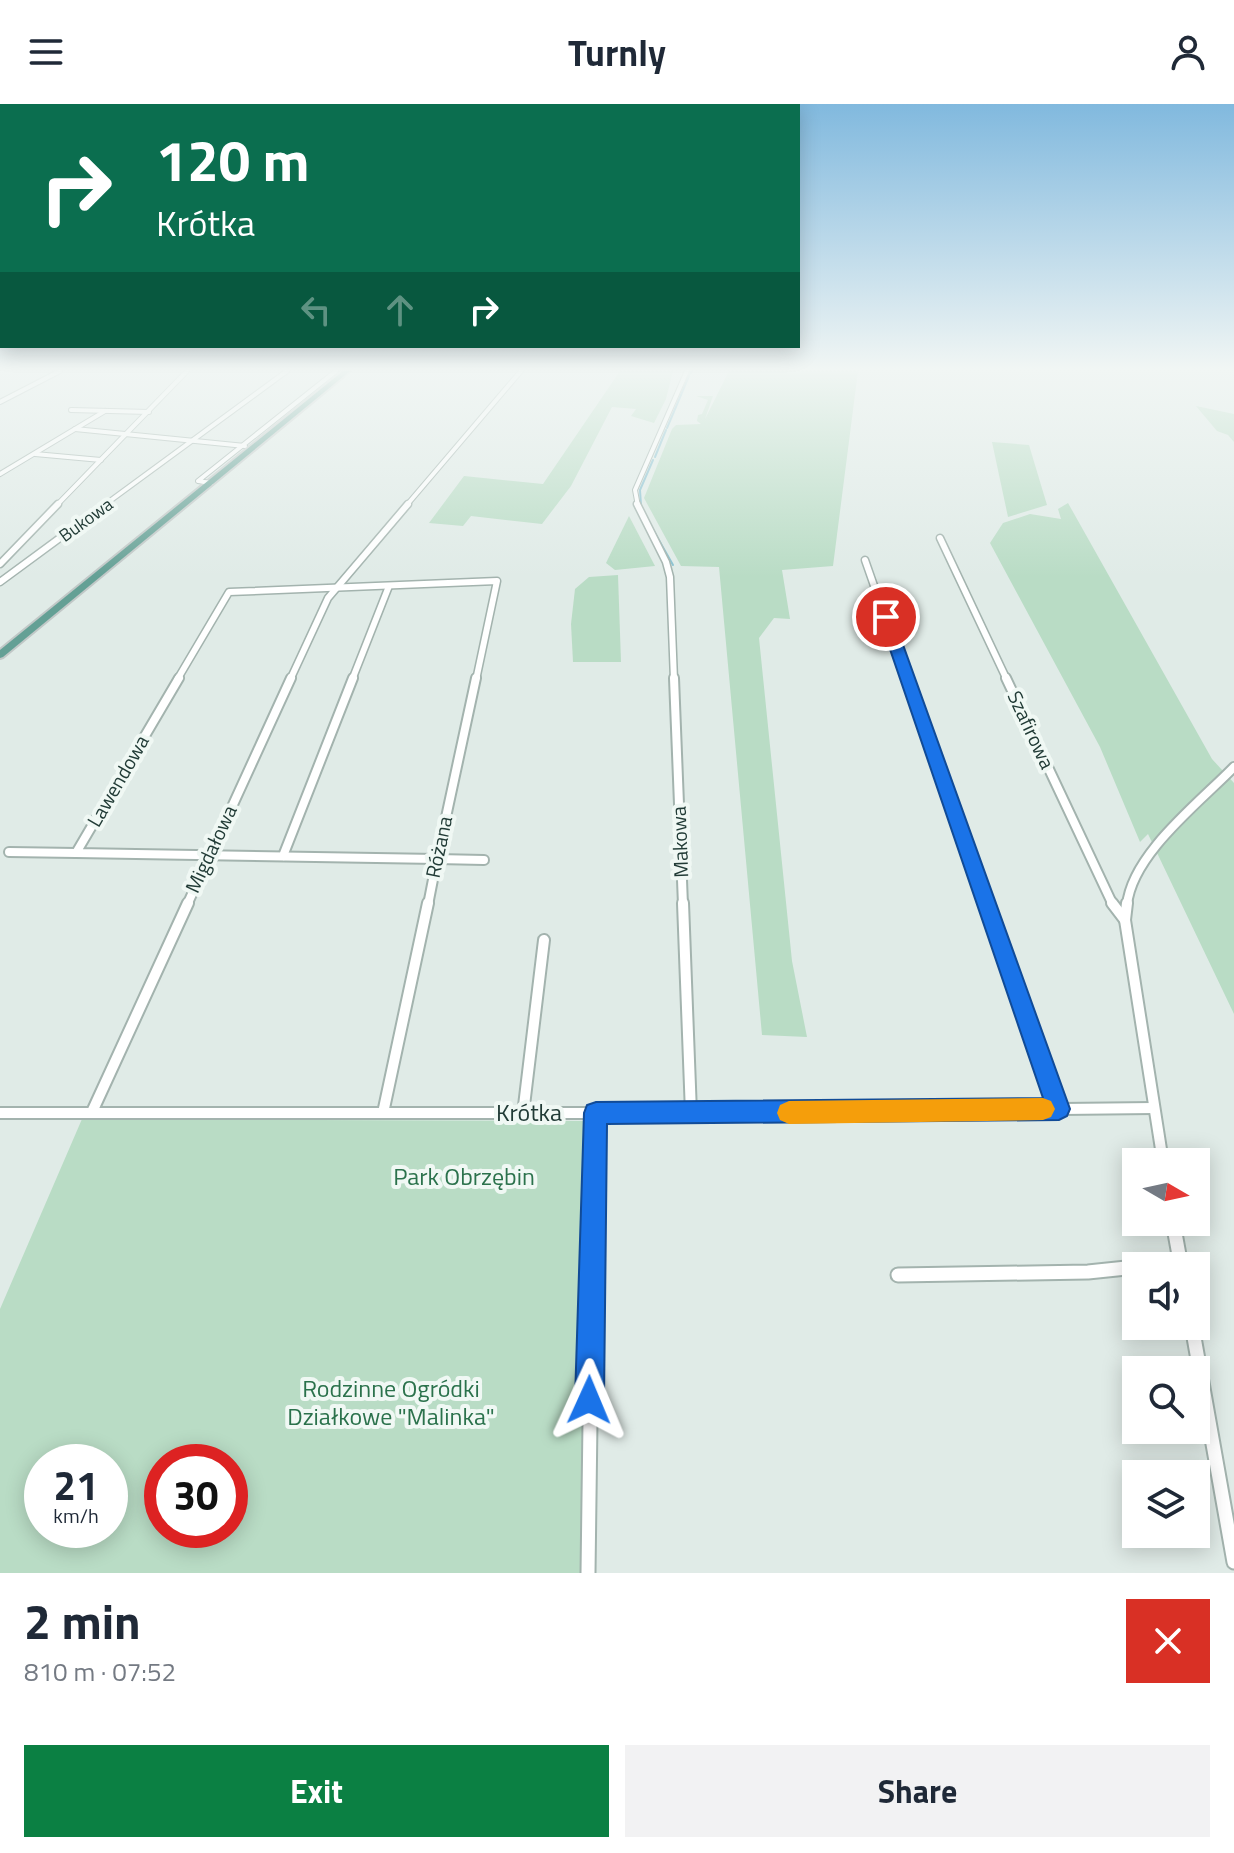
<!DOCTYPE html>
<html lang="en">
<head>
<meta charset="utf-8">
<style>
	body { margin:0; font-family:"Titillium Web",sans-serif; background:#f2f2f3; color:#1f2937; height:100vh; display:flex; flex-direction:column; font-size:30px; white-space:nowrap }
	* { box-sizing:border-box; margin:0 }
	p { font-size:26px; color:#747a83 }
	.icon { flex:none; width:44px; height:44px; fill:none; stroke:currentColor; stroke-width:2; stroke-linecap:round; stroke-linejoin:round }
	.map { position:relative; height:1469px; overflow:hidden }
	.side { display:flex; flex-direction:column; background:#fff; flex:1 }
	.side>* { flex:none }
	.top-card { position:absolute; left:0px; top:0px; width:800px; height:244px; box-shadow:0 4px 20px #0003; background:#0b6e4f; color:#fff; overflow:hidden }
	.needle { width:52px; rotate:99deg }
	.buttons { position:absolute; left:1122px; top:1044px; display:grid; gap:16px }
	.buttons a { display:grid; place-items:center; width:88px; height:88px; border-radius:0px; background:#fff; box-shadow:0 4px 20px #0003; font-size:40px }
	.speed { position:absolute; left:24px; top:1340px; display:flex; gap:16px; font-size:40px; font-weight:700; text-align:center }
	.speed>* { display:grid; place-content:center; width:104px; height:104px; border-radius:50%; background:#fff; box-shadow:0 4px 20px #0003; line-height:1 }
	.speed small { font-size:20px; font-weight:400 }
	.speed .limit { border:12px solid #d22; background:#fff; color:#111 }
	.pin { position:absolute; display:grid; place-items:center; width:68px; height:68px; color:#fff; margin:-34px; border:4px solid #fff; border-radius:50%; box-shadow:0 2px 8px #0007 }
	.me { position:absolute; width:88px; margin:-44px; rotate:1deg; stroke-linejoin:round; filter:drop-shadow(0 0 6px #0008) }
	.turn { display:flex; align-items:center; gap:28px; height:168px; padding:0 24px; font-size:36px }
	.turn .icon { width:104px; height:104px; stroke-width:2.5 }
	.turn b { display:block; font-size:56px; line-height:68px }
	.lanes { display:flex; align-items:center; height:76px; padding:0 24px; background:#0003; justify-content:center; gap:40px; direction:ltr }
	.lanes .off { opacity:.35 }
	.round { display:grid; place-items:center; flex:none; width:84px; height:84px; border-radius:0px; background:#f2f2f3 }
	.summary { display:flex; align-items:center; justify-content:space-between; height:136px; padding:0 24px }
	h1 { font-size:48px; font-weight:700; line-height:60px }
	.cta { display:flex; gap:16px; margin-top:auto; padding:16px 24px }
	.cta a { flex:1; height:92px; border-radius:0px; background:#0b8043; color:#fff; font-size:32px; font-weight:700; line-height:92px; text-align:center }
	.cta a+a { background:#f2f2f3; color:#1f2937 }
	header { display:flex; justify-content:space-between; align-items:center; height:104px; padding:0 24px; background:#fff; font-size:36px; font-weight:700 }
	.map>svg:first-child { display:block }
	.green { fill:#b9dcc5; fill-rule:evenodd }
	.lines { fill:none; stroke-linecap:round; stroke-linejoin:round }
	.stream { stroke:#87c0d0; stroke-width:2 }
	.street-far4-casing { stroke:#a3b3ae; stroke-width:6 }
	.street-far3-casing { stroke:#a3b3ae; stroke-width:9 }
	.street-far2-casing { stroke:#a3b3ae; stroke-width:12 }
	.street-far1-casing { stroke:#a3b3ae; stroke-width:14 }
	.street-casing { stroke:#a3b3ae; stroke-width:17 }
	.primary-casing { stroke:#c1c8c7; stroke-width:4 }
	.street-far4 { stroke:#fff; stroke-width:4 }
	.street-far3 { stroke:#fff; stroke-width:6 }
	.street-far2 { stroke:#fff; stroke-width:8 }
	.street-far1 { stroke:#fff; stroke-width:10 }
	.street { stroke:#fff; stroke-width:13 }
	.primary { fill:#64a095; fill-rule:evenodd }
	.route { fill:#1a73e8; stroke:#114b97; stroke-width:2 }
	.slow { fill:#f59e0b }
	.labels { text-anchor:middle; stroke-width:8; stroke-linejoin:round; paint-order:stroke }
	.far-street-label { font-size:18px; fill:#213b36; stroke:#f0f8f4 }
	.street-label { font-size:20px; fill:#213b36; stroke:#f0f8f4 }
	.near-street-label { font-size:24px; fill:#213b36; stroke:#f0f8f4 }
	.near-park-label { font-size:24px; fill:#2b724c; stroke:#f0f8f4 }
</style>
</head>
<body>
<header><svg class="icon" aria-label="menu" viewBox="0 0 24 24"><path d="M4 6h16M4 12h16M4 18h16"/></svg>Turnly<svg class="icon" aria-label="person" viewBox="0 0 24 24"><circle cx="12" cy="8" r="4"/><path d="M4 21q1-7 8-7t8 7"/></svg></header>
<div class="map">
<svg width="1234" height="1469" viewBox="0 0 1234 1469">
	<rect width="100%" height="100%" fill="#e0ebe7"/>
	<g class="green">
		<path d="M620 267H673L666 295 654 319 631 312 636 305 612 303 571 382 542 420 471 412 463 422 429 419 464 372 543 380Z"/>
		<path d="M729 267H858L833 462 782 466 790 515 774 514 759 534 792 857 807 933 762 931 719 463 681 462 644 394 672 325 676 321 701 320 697 317 698 311 702 310 708 296 696 292H713L705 315Z"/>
		<path d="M1196 302 1234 310V338L1228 331 1217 327Z"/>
		<path d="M992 338 1029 341 1047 401 1008 413Z"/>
		<path d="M1068 399 1212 655 1234 679V910L1148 730 1140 738 1100 643 990 439 1003 419 1030 410 1061 415 1058 405Z"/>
		<path d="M629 412 655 462 615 466 606 459Z"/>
		<path d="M618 471 621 558H573L571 520 575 485 589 473Z"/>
		<path d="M82 1015 595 1017 585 1469H0V1205ZM42 1358H110V1426H42ZM162 1358H230V1426H162Z"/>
	</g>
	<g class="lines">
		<g class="stream">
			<path d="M690 270 692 267"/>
			<path d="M667 324 689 272"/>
			<path d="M655 353 666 326"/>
			<path d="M641 401 640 386 653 356"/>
			<path d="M651 422 673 461"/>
		</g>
		<defs>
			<g id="street-far4">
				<path d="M0 298 60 267"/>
				<path d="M71 306 149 308"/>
				<path d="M75 325 245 342"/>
				<path d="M35 350 101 356"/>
				<path d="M0 370 105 307"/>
				<path d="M211 379 198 377 336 267"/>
				<path d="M56 402 187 267"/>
				<path d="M103 402 287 267"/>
				<path d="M406 402 521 267"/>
				<path d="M638 402 635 386 687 267"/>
			</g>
			<g id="street-far3">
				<path d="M637 400 666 458 670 473 674 576"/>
				<path d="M940 434 1007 576"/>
				<path d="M865 456 907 576"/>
				<path d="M0 460 58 400"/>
				<path d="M0 478 106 400"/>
				<path d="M177 576 229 488 497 477 476 576"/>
				<path d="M290 576 328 494 408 400"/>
				<path d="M352 576 389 482"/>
			</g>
			<g id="street-far2">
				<path d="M179 574 76 749 437 755"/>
				<path d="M674 574 683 801"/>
				<path d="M907 574 987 801"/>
				<path d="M1006 574 1113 801"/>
				<path d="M9 748 76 749"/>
				<path d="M283 752 353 574"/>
				<path d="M437 755 484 756"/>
				<path d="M437 755 476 574"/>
				<path d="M187 801 291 574"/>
				<path d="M428 801 437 755"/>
				<path d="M1127 801C1132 750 1199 699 1234 663"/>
			</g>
			<g id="street-far1">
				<path d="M683 799 691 1009"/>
				<path d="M986 799 1059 1005"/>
				<path d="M1112 799 1125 816"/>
				<path d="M1127 799 1125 816 1163 1058"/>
				<path d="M92 1008 188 799"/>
				<path d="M0 1009H691L1154 1004"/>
				<path d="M383 1009 428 799"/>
				<path d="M523 1010 544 836"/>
				<path d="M593 1093 596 1009"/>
			</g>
			<g id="street">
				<path d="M1173 1118 1181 1162"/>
				<path d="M1142 1162 1180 1158"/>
				<path d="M898 1171 1088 1168 1136 1163"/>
				<path d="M1192 1222 1234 1458"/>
				<path d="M588 1469 593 1091"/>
			</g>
			<path id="primary" d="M343 267H350L3 553 0 554V546Z"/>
		</defs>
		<use href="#street-far4" class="street-far4-casing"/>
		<use href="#street-far3" class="street-far3-casing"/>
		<use href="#street-far2" class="street-far2-casing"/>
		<use href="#street-far1" class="street-far1-casing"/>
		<use href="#street" class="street-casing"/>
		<use href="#primary" class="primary-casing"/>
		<use href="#street-far4" class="street-far4"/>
		<use href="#street-far3" class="street-far3"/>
		<use href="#street-far2" class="street-far2"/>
		<use href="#street-far1" class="street-far1"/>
		<use href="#street" class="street"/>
		<use href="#primary" class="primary"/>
	</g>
	<linearGradient id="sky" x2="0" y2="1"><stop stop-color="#81b9de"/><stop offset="0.56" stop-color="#f1f6f4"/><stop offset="1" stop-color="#f1f6f4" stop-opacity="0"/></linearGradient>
	<rect width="1234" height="473" fill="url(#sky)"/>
	<path class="route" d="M886 509 893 513 1070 1005 1067 1012 1059 1016 607 1020 604 1296 600 1306 589 1310 579 1306 575 1296 584 1009 587 1001 596 998 1043 994 879 513Z"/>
	<path class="slow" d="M1043 994 1051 997 1055 1005 1051 1013 1043 1016 789 1020 780 1016 777 1009 780 1001 789 997Z"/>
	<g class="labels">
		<g class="far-street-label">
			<text transform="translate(86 416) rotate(-36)" y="6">Bukowa</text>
		</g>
		<g class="street-label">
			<text transform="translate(1031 626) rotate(65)" y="7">Szafirowa</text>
			<text transform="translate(118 677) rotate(-60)" y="7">Lawendowa</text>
			<text transform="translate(680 738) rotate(-92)" y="7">Makowa</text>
			<text transform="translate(439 743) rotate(-78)" y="7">Różana</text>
			<text transform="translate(211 745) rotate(-65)" y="7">Migdałowa</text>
		</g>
		<g class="near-street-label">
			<text x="529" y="1017">Krótka</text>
		</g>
		<g class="near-park-label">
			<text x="464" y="1081">Park Obrzębin</text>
			<text x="391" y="1293">Rodzinne Ogródki<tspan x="391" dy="28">Działkowe "Malinka"</tspan></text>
		</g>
	</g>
</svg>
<div class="buttons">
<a><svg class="needle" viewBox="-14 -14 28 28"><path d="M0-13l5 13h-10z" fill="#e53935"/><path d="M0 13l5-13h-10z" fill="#747a83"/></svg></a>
<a><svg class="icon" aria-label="sound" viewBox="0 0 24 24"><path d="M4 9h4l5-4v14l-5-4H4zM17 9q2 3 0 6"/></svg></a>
<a><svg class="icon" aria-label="search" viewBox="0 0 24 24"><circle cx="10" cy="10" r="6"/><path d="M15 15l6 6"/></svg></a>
<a><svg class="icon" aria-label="layers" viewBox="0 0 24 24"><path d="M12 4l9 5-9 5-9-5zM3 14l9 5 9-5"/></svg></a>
</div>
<div class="speed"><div>21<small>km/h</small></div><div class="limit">30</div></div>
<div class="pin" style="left:886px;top:513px;background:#d93025"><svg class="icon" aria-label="arrive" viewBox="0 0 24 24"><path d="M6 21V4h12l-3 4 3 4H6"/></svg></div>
<svg class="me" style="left:589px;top:1296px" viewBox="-20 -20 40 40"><path d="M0-17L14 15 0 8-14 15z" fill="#1a73e8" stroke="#fff" stroke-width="4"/></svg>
<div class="top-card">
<div class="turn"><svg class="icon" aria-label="right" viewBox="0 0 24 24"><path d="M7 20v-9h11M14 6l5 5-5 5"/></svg><div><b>120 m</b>Krótka</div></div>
<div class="lanes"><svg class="icon off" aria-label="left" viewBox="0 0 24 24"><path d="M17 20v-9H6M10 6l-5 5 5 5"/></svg><svg class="icon off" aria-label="ahead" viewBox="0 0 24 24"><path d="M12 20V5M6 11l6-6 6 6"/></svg><svg class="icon" aria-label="right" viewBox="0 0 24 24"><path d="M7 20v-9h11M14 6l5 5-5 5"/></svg></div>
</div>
</div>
<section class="side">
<div class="summary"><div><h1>2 min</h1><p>810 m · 07:52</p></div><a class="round" style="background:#d93025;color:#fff"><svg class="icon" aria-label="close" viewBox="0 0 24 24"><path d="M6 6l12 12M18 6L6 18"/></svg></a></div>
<div class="cta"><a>Exit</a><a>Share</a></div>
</section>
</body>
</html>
